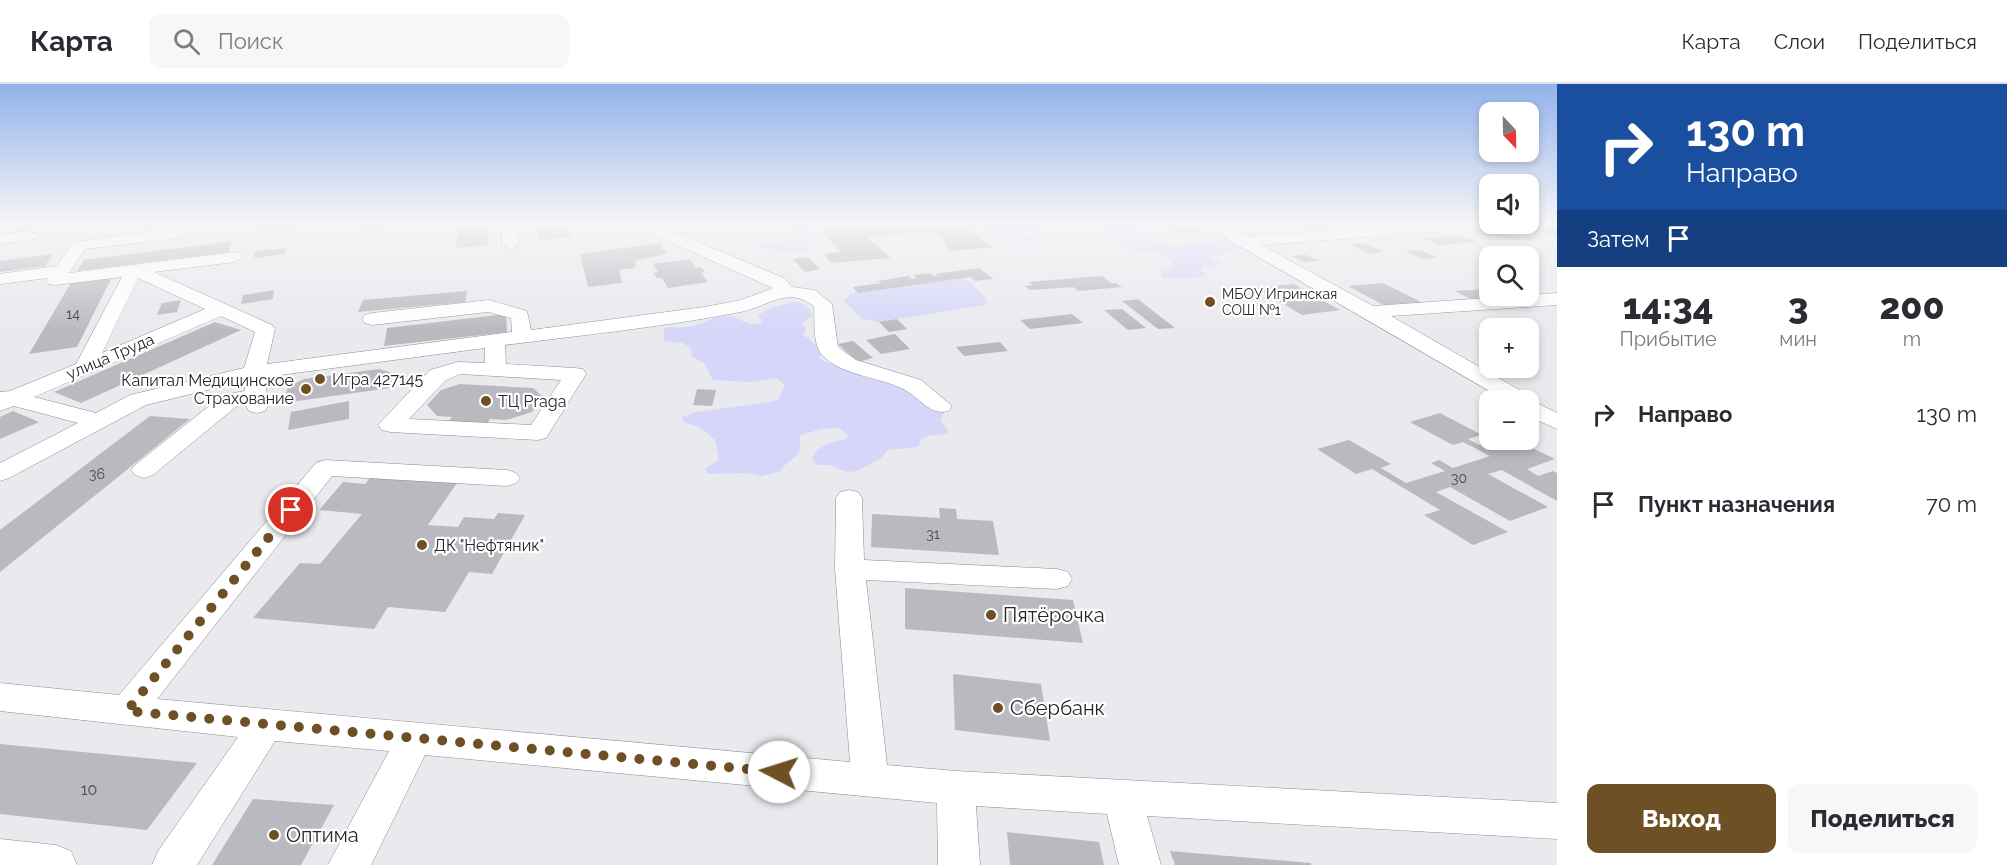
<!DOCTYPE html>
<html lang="ru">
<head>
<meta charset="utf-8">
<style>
	body { margin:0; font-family:Raleway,sans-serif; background:#f7f7f7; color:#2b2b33; height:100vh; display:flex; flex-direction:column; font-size:22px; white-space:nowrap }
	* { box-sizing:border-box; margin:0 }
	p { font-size:20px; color:#7c7c81 }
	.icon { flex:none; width:33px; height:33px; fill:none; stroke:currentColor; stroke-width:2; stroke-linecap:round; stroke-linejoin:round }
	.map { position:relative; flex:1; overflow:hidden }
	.drawer { display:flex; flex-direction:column; background:#fff; width:450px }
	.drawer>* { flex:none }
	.top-card { background:#1a4fa0; color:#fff; overflow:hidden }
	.needle { width:39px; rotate:158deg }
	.fabs { position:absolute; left:1479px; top:18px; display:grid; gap:12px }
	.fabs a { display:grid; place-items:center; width:60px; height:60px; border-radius:12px; background:#fff; box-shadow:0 3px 9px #0003; font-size:30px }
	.pin { position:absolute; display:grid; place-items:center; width:51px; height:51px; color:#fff; margin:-26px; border:3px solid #fff; border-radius:50%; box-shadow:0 2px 6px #0007 }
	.me { position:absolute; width:66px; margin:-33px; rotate:275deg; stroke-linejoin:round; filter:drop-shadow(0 0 4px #0008) }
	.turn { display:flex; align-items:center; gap:21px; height:126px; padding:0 30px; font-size:27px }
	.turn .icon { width:78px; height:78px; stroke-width:2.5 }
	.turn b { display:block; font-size:42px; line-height:51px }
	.then { display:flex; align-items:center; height:57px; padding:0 30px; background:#0003; gap:12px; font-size:22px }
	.eta { display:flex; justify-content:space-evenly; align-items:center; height:102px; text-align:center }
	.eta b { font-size:36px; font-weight:800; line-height:42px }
	.primary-button { display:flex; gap:12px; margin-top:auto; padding:12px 30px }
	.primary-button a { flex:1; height:69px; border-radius:12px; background:#6d5024; color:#fff; font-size:24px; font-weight:800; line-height:69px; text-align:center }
	.primary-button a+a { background:#f7f7f7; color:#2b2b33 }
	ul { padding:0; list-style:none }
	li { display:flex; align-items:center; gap:18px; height:90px; padding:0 30px }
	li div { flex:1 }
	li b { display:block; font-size:22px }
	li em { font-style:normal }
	header { display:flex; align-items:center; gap:36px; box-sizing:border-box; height:84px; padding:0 30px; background:#fff; border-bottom:2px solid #e1e1e2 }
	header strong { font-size:28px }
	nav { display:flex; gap:33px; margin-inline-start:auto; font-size:21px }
	.search { width:420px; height:54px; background:#f7f7f7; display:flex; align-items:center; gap:15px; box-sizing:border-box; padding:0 21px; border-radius:12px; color:#7c7c81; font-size:22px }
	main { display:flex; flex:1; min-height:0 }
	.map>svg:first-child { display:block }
	.green { fill:#d5d6f9 }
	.building { fill:#b9b9bf }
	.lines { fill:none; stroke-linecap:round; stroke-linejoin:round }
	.minor-casing { stroke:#8b8c91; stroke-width:1 }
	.minor { fill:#fff; fill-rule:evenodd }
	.route { stroke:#6d5024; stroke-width:10; stroke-dasharray:0 18 }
	.poi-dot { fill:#6d5024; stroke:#fff; stroke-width:2 }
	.labels { text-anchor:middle; stroke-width:4.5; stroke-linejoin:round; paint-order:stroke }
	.far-poi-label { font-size:14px; fill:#262628; stroke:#fff; text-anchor:start }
	.number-label { font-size:14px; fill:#4b4b4e }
	.street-label { font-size:16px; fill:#262628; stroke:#fff }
	.poi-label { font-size:16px; fill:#262628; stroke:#fff; text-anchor:start }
	.near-number-label { font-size:16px; fill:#4b4b4e }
	.near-poi-label { font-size:20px; fill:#262628; stroke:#fff; text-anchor:start }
</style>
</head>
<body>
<header>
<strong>Карта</strong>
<div class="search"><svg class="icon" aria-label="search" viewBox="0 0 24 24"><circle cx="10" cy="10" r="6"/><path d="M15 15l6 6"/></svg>Поиск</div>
<nav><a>Карта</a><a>Слои</a><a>Поделиться</a></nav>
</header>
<main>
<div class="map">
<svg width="1557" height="781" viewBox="0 0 1557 781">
	<rect width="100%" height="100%" fill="#e9e9ee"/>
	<g class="green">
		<path d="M792 139H814L803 142 812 148 809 166 784 167 751 162 804 154Z"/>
		<path d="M1038 139 1039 142 1048 144 1029 146 1023 149 1037 158C1012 160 1010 161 988 147V143L984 140Z"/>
		<path d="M1099 139H1122L1147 154 1171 162 1218 158 1226 153 1244 164 1230 167 1227 170 1209 171 1220 179 1216 184 1203 182 1202 187 1206 189 1205 192 1194 194H1164L1161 192V188L1174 183 1173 179 1157 168 1132 166 1112 157Z"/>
		<path d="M963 194 973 200 987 216 985 221 879 238 862 235 844 217 851 209Z"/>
		<path d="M792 218C803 218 809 220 812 232L802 240 806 245 803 250 823 268 819 275 868 294H886L933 317 944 328 940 337 948 346 947 349C936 353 921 348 918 363L888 366 881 374 857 387 847 388 830 381H816L812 375C819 360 834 358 848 354V351L840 344 821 345 801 351C798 358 802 363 798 370 793 377 785 378 781 387L761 392 746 389 708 390 705 385 719 375 715 356 699 343 684 338 682 333 696 328 771 318 779 315 785 301 776 294 750 298 713 296 704 279 692 273 691 264 683 259 664 257V244C673 243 683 244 692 242 704 241 713 231 728 232 742 233 748 245 762 238L758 231 770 224Z"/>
	</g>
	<g class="building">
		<path d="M263 139H302L301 142 260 146Z"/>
		<path d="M363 139H386L384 145 361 147Z"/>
		<path d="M459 139H489L488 161 456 164Z"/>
		<path d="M536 139H567L570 153 539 156Z"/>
		<path d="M899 139H962L992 163 952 167 942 159H947L933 147 867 153 891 174 831 179 824 170 841 168 822 147Z"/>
		<path d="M1161 139H1187L1202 148 1179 150Z"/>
		<path d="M1320 139 1332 145 1316 146 1303 140Z"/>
		<path d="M1552 144 1557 146V153L1537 146Z"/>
		<path d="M1503 148 1521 155 1507 156 1490 149Z"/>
		<path d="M1461 151 1478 158 1439 161 1422 154Z"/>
		<path d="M232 157 229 168 77 187 84 176Z"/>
		<path d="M660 159 667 170 636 176 635 184 619 186 622 199 588 203 580 170Z"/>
		<path d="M1363 159 1384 168 1370 170 1350 160Z"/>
		<path d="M286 164 285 170 254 174 255 167Z"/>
		<path d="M1420 166 1437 173 1423 175 1406 167Z"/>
		<path d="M53 170 45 182 0 188V177Z"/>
		<path d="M1307 171 1319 177 1304 178 1292 172Z"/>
		<path d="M808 173 820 185 805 188 793 175Z"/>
		<path d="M690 175 696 184 701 183 705 188 701 189 708 198 668 204 662 194H657L653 189 658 188 653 180Z"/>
		<path d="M979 184 993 195 975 197 971 193 858 209 853 203 881 199 878 197 909 192 912 195 917 194 913 191 930 189 934 193 938 192 935 190Z"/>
		<path d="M113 191 77 263 29 270 72 197Z"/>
		<path d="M1102 192 1111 199H1116L1122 203 1078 207 1073 203 1030 206 1025 202 1032 201 1029 198Z"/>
		<path d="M1383 199 1425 220 1389 224 1348 202Z"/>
		<path d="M1293 200 1340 226 1302 231 1257 204Z"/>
		<path d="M1490 205V212H1519L1523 214 1474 217 1455 207Z"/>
		<path d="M274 206 273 215 241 220 243 211Z"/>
		<path d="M467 207 465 218 358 228 363 216Z"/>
		<path d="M1138 215 1175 244 1158 245 1122 217Z"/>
		<path d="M181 216 177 228 157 231 162 219Z"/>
		<path d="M1122 225 1146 244 1128 246 1104 226Z"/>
		<path d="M506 230 507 248 384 262 387 244Z"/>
		<path d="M1072 230 1083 239 1030 245 1020 236Z"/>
		<path d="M897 235 907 245 889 248 879 238Z"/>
		<path d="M215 238 241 246 81 319 54 308Z"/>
		<path d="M895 250 910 265 881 270 866 256Z"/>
		<path d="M853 257 873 274 858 278 838 260Z"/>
		<path d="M1000 258 1008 267 964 272 956 263Z"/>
		<path d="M379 285 392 289 390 304 283 319 288 303 304 295Z"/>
		<path d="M460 300 533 304 543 313 532 328 506 336 490 335 485 342 447 339 452 333 437 332 427 321 441 306Z"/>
		<path d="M697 305 716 306 712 322 693 321Z"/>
		<path d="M349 317V335L288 346 291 328Z"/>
		<path d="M13 327 39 338 0 355V333Z"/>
		<path d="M1440 329 1482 351 1468 355 1479 361 1497 356H1516L1555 375 1527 385 1538 392 1553 387 1557 389V417L1502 386 1488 390 1548 423 1510 437 1450 403 1436 408 1508 448 1473 461 1424 431 1440 426 1372 385 1356 390 1317 365 1349 356 1391 380 1381 384 1406 399 1445 387 1431 379 1439 376 1453 384 1490 372 1463 358 1453 361 1410 338Z"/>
		<path d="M150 332 190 335 0 488V446Z"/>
		<path d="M371 393 457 399 428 441 458 443 464 433 494 435 498 429 525 431 492 490 469 488 445 528 388 523 374 545 253 534 300 479 320 480 362 430 319 426 343 398 365 400Z"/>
		<path d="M939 424 956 425 957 435 993 437 999 471 871 463 872 430 940 434Z"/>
		<path d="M905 504 1073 516 1083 559 905 545Z"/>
		<path d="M953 590 1041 600 1050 657 955 646Z"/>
		<path d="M0 660 197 679 147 746 0 730Z"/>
		<path d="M253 715 334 721 301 781H212Z"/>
		<path d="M1007 748 1099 758 1104 781H1010Z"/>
		<path d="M1170 767 1311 779V781H1175Z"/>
	</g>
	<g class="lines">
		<defs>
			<g id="minor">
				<path d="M420 139 417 142 402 148 394 143 398 139Z"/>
				<path d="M501 139H517L518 160 516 163 510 165 502 160Z"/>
				<path d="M582 139H598L601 147 599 150H587Z"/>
				<path d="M643 139H659L661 143 784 194 792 203 815 206 832 220 838 263 856 276 921 296 952 322 949 327C929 332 921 314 905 306 879 292 845 293 823 272 812 261 815 237 814 222 787 202 769 222 741 228 663 243 583 251 505 261L506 280 575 284 583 285 586 290 546 354 538 356 390 348 382 346 378 341 430 286 458 278 485 279V264L265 293 268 322 265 327 257 329 249 327 245 320 238 321 153 391 144 394 135 391 131 386 135 381 223 311 245 307 244 297 146 321 9 394 0 397V379L78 339 14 322 0 327V308L10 307 76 280 122 193 55 201 49 200 46 196 48 194 0 200V190L56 182 74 158 178 144 186 149 178 154 85 165 69 189 235 168 241 169 243 173 235 178 154 188 272 241 275 245 267 280 512 248 511 234 488 228 372 241 365 239 362 235 365 231 372 229 489 216 527 227 531 246 704 223 741 216 773 204 650 149ZM138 194 205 225 102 269ZM221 232 255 248 244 284 130 311 96 329 34 313ZM460 290 561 296 531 341 409 335 446 296Z"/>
				<path d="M747 139C740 146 703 150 696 143L701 139Z"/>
				<path d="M1200 139H1219L1245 153 1429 139 1497 140 1490 144 1261 161 1373 222 1557 209V221L1391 232 1528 311 1531 316 1557 329V345L1528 332V316H1505Z"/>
				<path d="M31 147 39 152 37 155 0 160V150Z"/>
				<path d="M325 376 507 386 516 389 520 394 516 399 507 402 332 392 157 615 850 678 835 485 836 414 840 408 849 406 858 408 862 414 864 476 1057 485 1068 488 1072 495 1068 502 1057 505 866 496 887 681 956 687 1557 719V755L1147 732 1161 781H1119L1107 730 976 722 980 781H938L937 719 425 671 371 781H328L389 667 275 657 197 781H152L158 767 238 653 0 627V599L119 611 316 379Z"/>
				<path d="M0 755 56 761 71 767 77 781H0Z"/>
			</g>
		</defs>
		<use href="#minor" class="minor-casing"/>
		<use href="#minor" class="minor"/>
	</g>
	<linearGradient id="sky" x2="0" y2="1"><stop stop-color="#92b2eb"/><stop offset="0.56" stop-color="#f5f5f7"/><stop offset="1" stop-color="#f5f5f7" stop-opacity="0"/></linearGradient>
	<rect width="1557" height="248" fill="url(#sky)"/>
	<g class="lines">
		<path class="route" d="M291 426 127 627 779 688"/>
	</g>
	<g class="poi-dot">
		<circle cx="1210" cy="218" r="6"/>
		<circle cx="320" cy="295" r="6"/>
		<circle cx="306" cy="305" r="6"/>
		<circle cx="486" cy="317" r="6"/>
		<circle cx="422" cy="461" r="6"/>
		<circle cx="991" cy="531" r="6"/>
		<circle cx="998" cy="624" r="6"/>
		<circle cx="274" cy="751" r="6"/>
	</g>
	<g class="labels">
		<g class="far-poi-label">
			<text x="1222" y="215">МБОУ Игринская<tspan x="1222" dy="16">СОШ №1</tspan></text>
		</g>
		<g class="number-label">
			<text x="73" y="235">14</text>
			<text x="97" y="395">36</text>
			<text x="1459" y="399">30</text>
			<text x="933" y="455">31</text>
		</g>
		<g class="street-label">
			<text transform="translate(110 272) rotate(-23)" y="6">улица Труда</text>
		</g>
		<g class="poi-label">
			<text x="332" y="301">Игра 427145</text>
			<text x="294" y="302" text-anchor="end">Капитал Медицинское<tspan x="294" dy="18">Страхование</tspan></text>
			<text x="498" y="323">ТЦ Praga</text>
			<text x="434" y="467">ДК "Нефтяник"</text>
		</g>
		<g class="near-number-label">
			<text x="89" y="711">10</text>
		</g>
		<g class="near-poi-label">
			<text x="1003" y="538">Пятёрочка</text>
			<text x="1010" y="631">Сбербанк</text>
			<text x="286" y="758">Оптима</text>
		</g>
	</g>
</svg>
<div class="fabs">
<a><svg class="needle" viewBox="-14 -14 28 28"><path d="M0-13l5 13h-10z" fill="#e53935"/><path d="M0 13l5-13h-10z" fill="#7c7c81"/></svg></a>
<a><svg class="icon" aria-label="sound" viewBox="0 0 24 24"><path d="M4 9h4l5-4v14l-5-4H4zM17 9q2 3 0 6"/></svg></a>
<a><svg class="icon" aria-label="search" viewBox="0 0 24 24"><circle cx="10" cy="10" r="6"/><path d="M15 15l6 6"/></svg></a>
<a>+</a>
<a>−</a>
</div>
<div class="pin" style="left:291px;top:426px;background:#d93025"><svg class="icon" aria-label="arrive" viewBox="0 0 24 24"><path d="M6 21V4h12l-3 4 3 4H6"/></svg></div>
<svg class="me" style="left:779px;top:688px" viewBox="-20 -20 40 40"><circle r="19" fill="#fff"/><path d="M0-13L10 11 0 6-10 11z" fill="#6d5024"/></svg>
</div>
<section class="drawer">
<div class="top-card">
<div class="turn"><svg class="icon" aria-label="right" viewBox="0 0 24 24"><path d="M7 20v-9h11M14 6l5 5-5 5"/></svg><div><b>130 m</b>Направо</div></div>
<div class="then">Затем<svg class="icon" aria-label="arrive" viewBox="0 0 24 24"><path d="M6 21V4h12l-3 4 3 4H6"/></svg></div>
</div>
<div class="eta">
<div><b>14:34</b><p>Прибытие</p></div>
<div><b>3</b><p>мин</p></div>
<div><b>200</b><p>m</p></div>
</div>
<ul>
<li><svg class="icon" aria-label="right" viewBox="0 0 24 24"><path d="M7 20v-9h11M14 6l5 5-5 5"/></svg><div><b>Направо</b></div><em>130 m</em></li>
<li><svg class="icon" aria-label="arrive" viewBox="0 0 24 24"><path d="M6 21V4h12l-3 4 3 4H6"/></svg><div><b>Пункт назначения</b></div><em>70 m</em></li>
</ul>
<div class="primary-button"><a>Выход</a><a>Поделиться</a></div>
</section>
</main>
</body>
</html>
